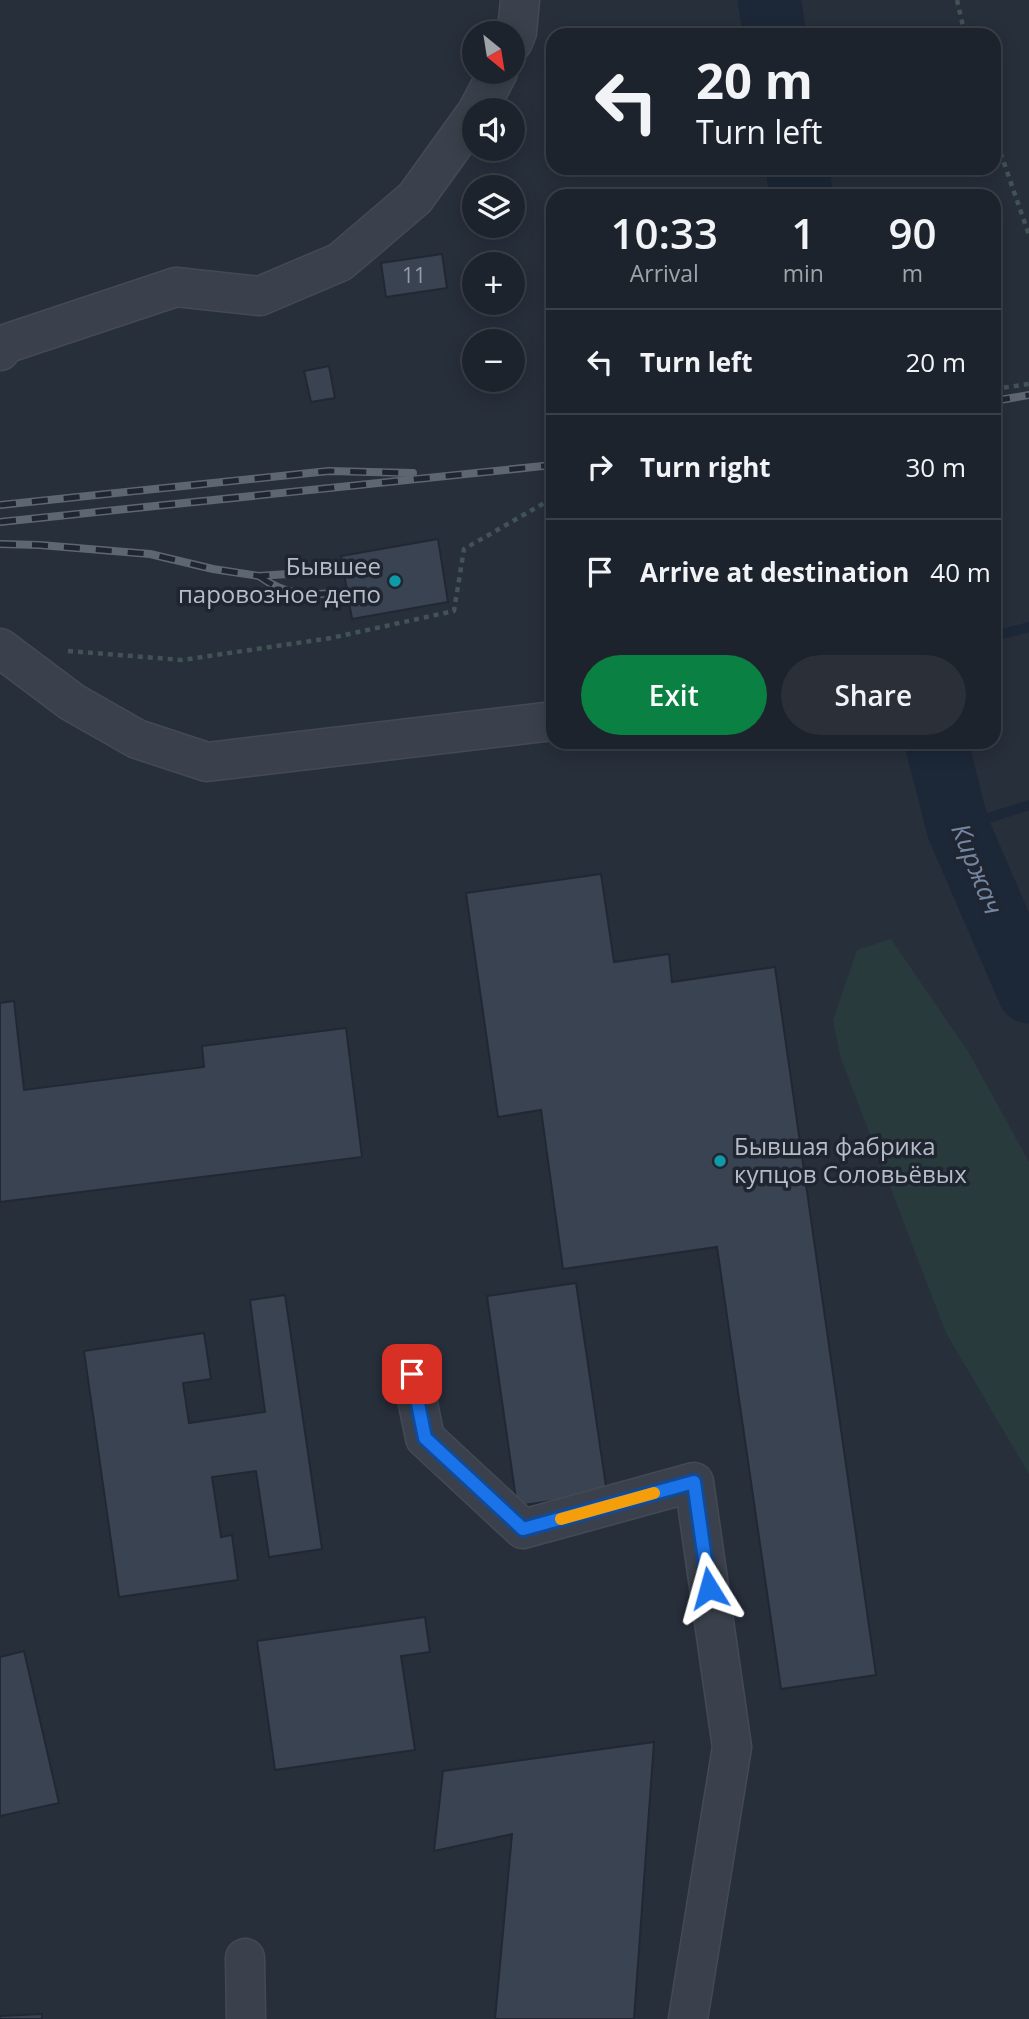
<!DOCTYPE html>
<html lang="en">
<head>
<meta charset="utf-8">
<style>
	body { margin:0; font-family:"Open Sans",sans-serif; background:#2a2f38; color:#f1f3f6; height:100vh; display:flex; flex-direction:column; font-size:26px; white-space:nowrap }
	* { box-sizing:border-box; margin:0 }
	p { font-size:23px; color:#a0a4a9 }
	.icon { flex:none; width:38px; height:38px; fill:none; stroke:currentColor; stroke-width:2; stroke-linecap:round; stroke-linejoin:round }
	.map { position:relative; flex:1; overflow:hidden }
	.panel { position:absolute; left:546px; top:189px; width:455px; height:560px; display:flex; flex-direction:column; background:#1d232c; border-radius:21px; box-shadow:0 4px 18px #0003,0 0 0 2px #3b4048 }
	.panel>* { flex:none }
	.banner { position:absolute; left:546px; top:28px; width:455px; height:147px; border-radius:21px; box-shadow:0 4px 18px #0003,0 0 0 2px #3b4048; background:#1d232c; color:#f1f3f6; overflow:hidden }
	.needle { width:46px; rotate:150deg }
	.buttons { position:absolute; left:462px; top:21px; display:grid; gap:14px }
	.buttons a { display:grid; place-items:center; width:63px; height:63px; border-radius:50%; background:#1d232c; box-shadow:0 4px 18px #0003,0 0 0 2px #3b4048; font-size:35px }
	.pin { position:absolute; display:grid; place-items:center; width:60px; height:60px; color:#fff; margin:-30px; border-radius:14px; box-shadow:0 4px 10px #0006 }
	.me { position:absolute; width:77px; margin:-38px; rotate:352deg; stroke-linejoin:round; filter:drop-shadow(0 0 5px #0008) }
	.turn { display:flex; align-items:center; gap:24px; height:147px; padding:0 35px; font-size:32px }
	.turn .icon { width:91px; height:91px; stroke-width:2.5 }
	.turn b { display:block; font-size:49px; line-height:60px }
	.eta { display:flex; justify-content:space-evenly; align-items:center; height:119px; text-align:center }
	.eta b { font-size:42px; font-weight:600; line-height:49px }
	.action { display:flex; gap:14px; margin-top:auto; padding:14px 35px }
	.action a { flex:1; height:80px; border-radius:42px; background:#0b8043; color:#fff; font-size:28px; font-weight:600; line-height:80px; text-align:center }
	.action a+a { background:#2a2f38; color:#f1f3f6 }
	ul { padding:0; list-style:none }
	li { display:flex; align-items:center; gap:21px; height:105px; padding:0 35px; border-top:2px solid #3b4048 }
	li div { flex:1 }
	li b { display:block; font-size:26px }
	li em { font-style:normal }
	.map>svg:first-child { display:block }
	.green { fill:#293a3c }
	.lines { fill:none; stroke-linecap:round; stroke-linejoin:round }
	.stream { stroke:#1c2738; stroke-width:10 }
	.river { stroke:#1c2738; stroke-width:63 }
	.building { fill:#3a4352; stroke:#222833; stroke-width:2 }
	.minor-casing { stroke:#444a55; stroke-width:41 }
	.path { stroke:#425355; stroke-width:4.5; stroke-dasharray:5 5; stroke-linecap:butt }
	.minor { stroke:#3b414c; stroke-width:38 }
	.rail-casing { stroke:#5e6672; stroke-width:8 }
	.rail { stroke:#202631; stroke-width:5; stroke-dasharray:16; stroke-linecap:butt }
	.route-casing { stroke:#114b97; stroke-width:18 }
	.route { stroke:#1a73e8; stroke-width:12 }
	.slow { stroke:#f59e0b; stroke-width:12 }
	.culture-dot { fill:#0f9aa8; stroke:#202631; stroke-width:2.5 }
	.labels { text-anchor:middle; stroke-width:7; stroke-linejoin:round; paint-order:stroke }
	.number-label { font-size:21px; fill:#969ca8 }
	.poi-label { font-size:24px; fill:#b7bdc7; stroke:#202631; text-anchor:end }
	.water-label { font-size:26px; font-style:italic; fill:#7486a1; stroke:#202631 }
</style>
</head>
<body>
<div class="map">
<svg width="1029" height="2019" viewBox="0 0 1029 2019">
	<rect width="100%" height="100%" fill="#272f3b"/>
	<path class="green" d="M891 939 969 1053 1029 1162V1474L946 1333 840 1056 833 1020 857 950Z"/>
	<g class="lines">
		<g class="stream">
			<path d="M994 636 1029 627"/>
			<path d="M958 828 1029 805"/>
		</g>
		<g class="river">
			<path d="M769 0 775 35"/>
			<path d="M797 168 802 196"/>
			<path d="M936 742 958 828 1029 992"/>
		</g>
	</g>
	<g class="building">
		<path d="M442 254 447 288 386 297 381 263Z"/>
		<path d="M329 366 335 398 311 402 304 371Z"/>
		<path d="M438 539 448 602 352 619 341 556Z"/>
		<path d="M601 874 614 962 669 954 672 982 775 967 876 1675 781 1689 717 1247 563 1269 541 1110 498 1117 466 893Z"/>
		<path d="M14 1001 24 1090 204 1067 202 1046 346 1028 362 1157 0 1202V1003Z"/>
		<path d="M576 1283 607 1493 517 1506 487 1296Z"/>
		<path d="M285 1295 322 1549 269 1557 256 1471 212 1477 221 1537 232 1535 238 1580 119 1597 84 1351 204 1333 211 1379 183 1383 189 1423 265 1412 250 1300Z"/>
		<path d="M425 1617 430 1652 401 1656 415 1750 275 1770 257 1641Z"/>
		<path d="M24 1651 59 1803 0 1816V1657Z"/>
		<path d="M654 1742 634 2019H495L512 1834 434 1851 443 1771Z"/>
		<path d="M42 2014V2019H0V2016Z"/>
	</g>
	<g class="lines">
		<defs>
			<g id="minor">
				<path d="M513 42 517 32 520 0"/>
				<path d="M478 110 498 72"/>
				<path d="M0 351 5 344 176 287 260 296 340 262 415 198 474 116"/>
				<path d="M0 648 72 702 137 739 207 762 553 721"/>
				<path d="M412 1374 425 1438 523 1529 694 1482 732 1747 688 2019"/>
				<path d="M245 1958 246 2019"/>
			</g>
		</defs>
		<use href="#minor" class="minor-casing"/>
		<g class="path">
			<path d="M957 0 965 35"/>
			<path d="M994 134 1029 235"/>
			<path d="M994 389 1029 384"/>
			<path d="M68 651 182 660 331 638 454 611 464 549 553 498"/>
		</g>
		<use href="#minor" class="minor"/>
		<defs>
			<g id="rail">
				<path d="M994 401 1029 395"/>
				<path d="M0 505 329 471 413 473"/>
				<path d="M0 522 553 465"/>
				<path d="M0 544 40 545 150 554 213 569 259 576 344 570"/>
				<path d="M259 576C289 598 311 595 347 592"/>
			</g>
		</defs>
		<use href="#rail" class="rail-casing"/>
		<use href="#rail" class="rail"/>
	</g>
	<g class="lines">
		<defs>
			<path id="route" d="M412 1374 425 1438 523 1529 694 1482 709 1588"/>
		</defs>
		<use href="#route" class="route-casing"/>
		<use href="#route" class="route"/>
		<path class="slow" d="M561 1519 654 1493"/>
	</g>
	<g class="culture-dot">
		<circle cx="395" cy="581" r="7"/>
		<circle cx="720" cy="1161" r="7"/>
	</g>
	<g class="labels">
		<g class="number-label">
			<text x="414" y="283">11</text>
		</g>
		<g class="poi-label">
			<text x="381" y="575">Бывшее<tspan x="381" dy="28">паровозное депо</tspan></text>
			<text x="734" y="1155" text-anchor="start">Бывшая фабрика<tspan x="734" dy="28">купцов Соловьёвых</tspan></text>
		</g>
		<g class="water-label">
			<text transform="translate(977 869) rotate(68)" y="9">Киржач</text>
		</g>
	</g>
</svg>
<div class="buttons">
<a><svg class="needle" viewBox="-14 -14 28 28"><path d="M0-13l5 13h-10z" fill="#e53935"/><path d="M0 13l5-13h-10z" fill="#a0a4a9"/></svg></a>
<a><svg class="icon" aria-label="sound" viewBox="0 0 24 24"><path d="M4 9h4l5-4v14l-5-4H4zM17 9q2 3 0 6"/></svg></a>
<a><svg class="icon" aria-label="layers" viewBox="0 0 24 24"><path d="M12 4l9 5-9 5-9-5zM3 14l9 5 9-5"/></svg></a>
<a>+</a>
<a>−</a>
</div>
<div class="pin" style="left:412px;top:1374px;background:#d93025"><svg class="icon" aria-label="arrive" viewBox="0 0 24 24"><path d="M6 21V4h12l-3 4 3 4H6"/></svg></div>
<svg class="me" style="left:709px;top:1588px" viewBox="-20 -20 40 40"><path d="M0-17L14 15 0 8-14 15z" fill="#1a73e8" stroke="#fff" stroke-width="4"/></svg>
<div class="banner">
<div class="turn"><svg class="icon" aria-label="left" viewBox="0 0 24 24"><path d="M17 20v-9H6M10 6l-5 5 5 5"/></svg><div><b>20 m</b>Turn left</div></div>
</div>
<section class="panel">
<div class="eta">
<div><b>10:33</b><p>Arrival</p></div>
<div><b>1</b><p>min</p></div>
<div><b>90</b><p>m</p></div>
</div>
<ul>
<li><svg class="icon" aria-label="left" viewBox="0 0 24 24"><path d="M17 20v-9H6M10 6l-5 5 5 5"/></svg><div><b>Turn left</b></div><em>20 m</em></li>
<li><svg class="icon" aria-label="right" viewBox="0 0 24 24"><path d="M7 20v-9h11M14 6l5 5-5 5"/></svg><div><b>Turn right</b></div><em>30 m</em></li>
<li><svg class="icon" aria-label="arrive" viewBox="0 0 24 24"><path d="M6 21V4h12l-3 4 3 4H6"/></svg><div><b>Arrive at destination</b></div><em>40 m</em></li>
</ul>
<div class="action"><a>Exit</a><a>Share</a></div>
</section>
</div>
</body>
</html>
